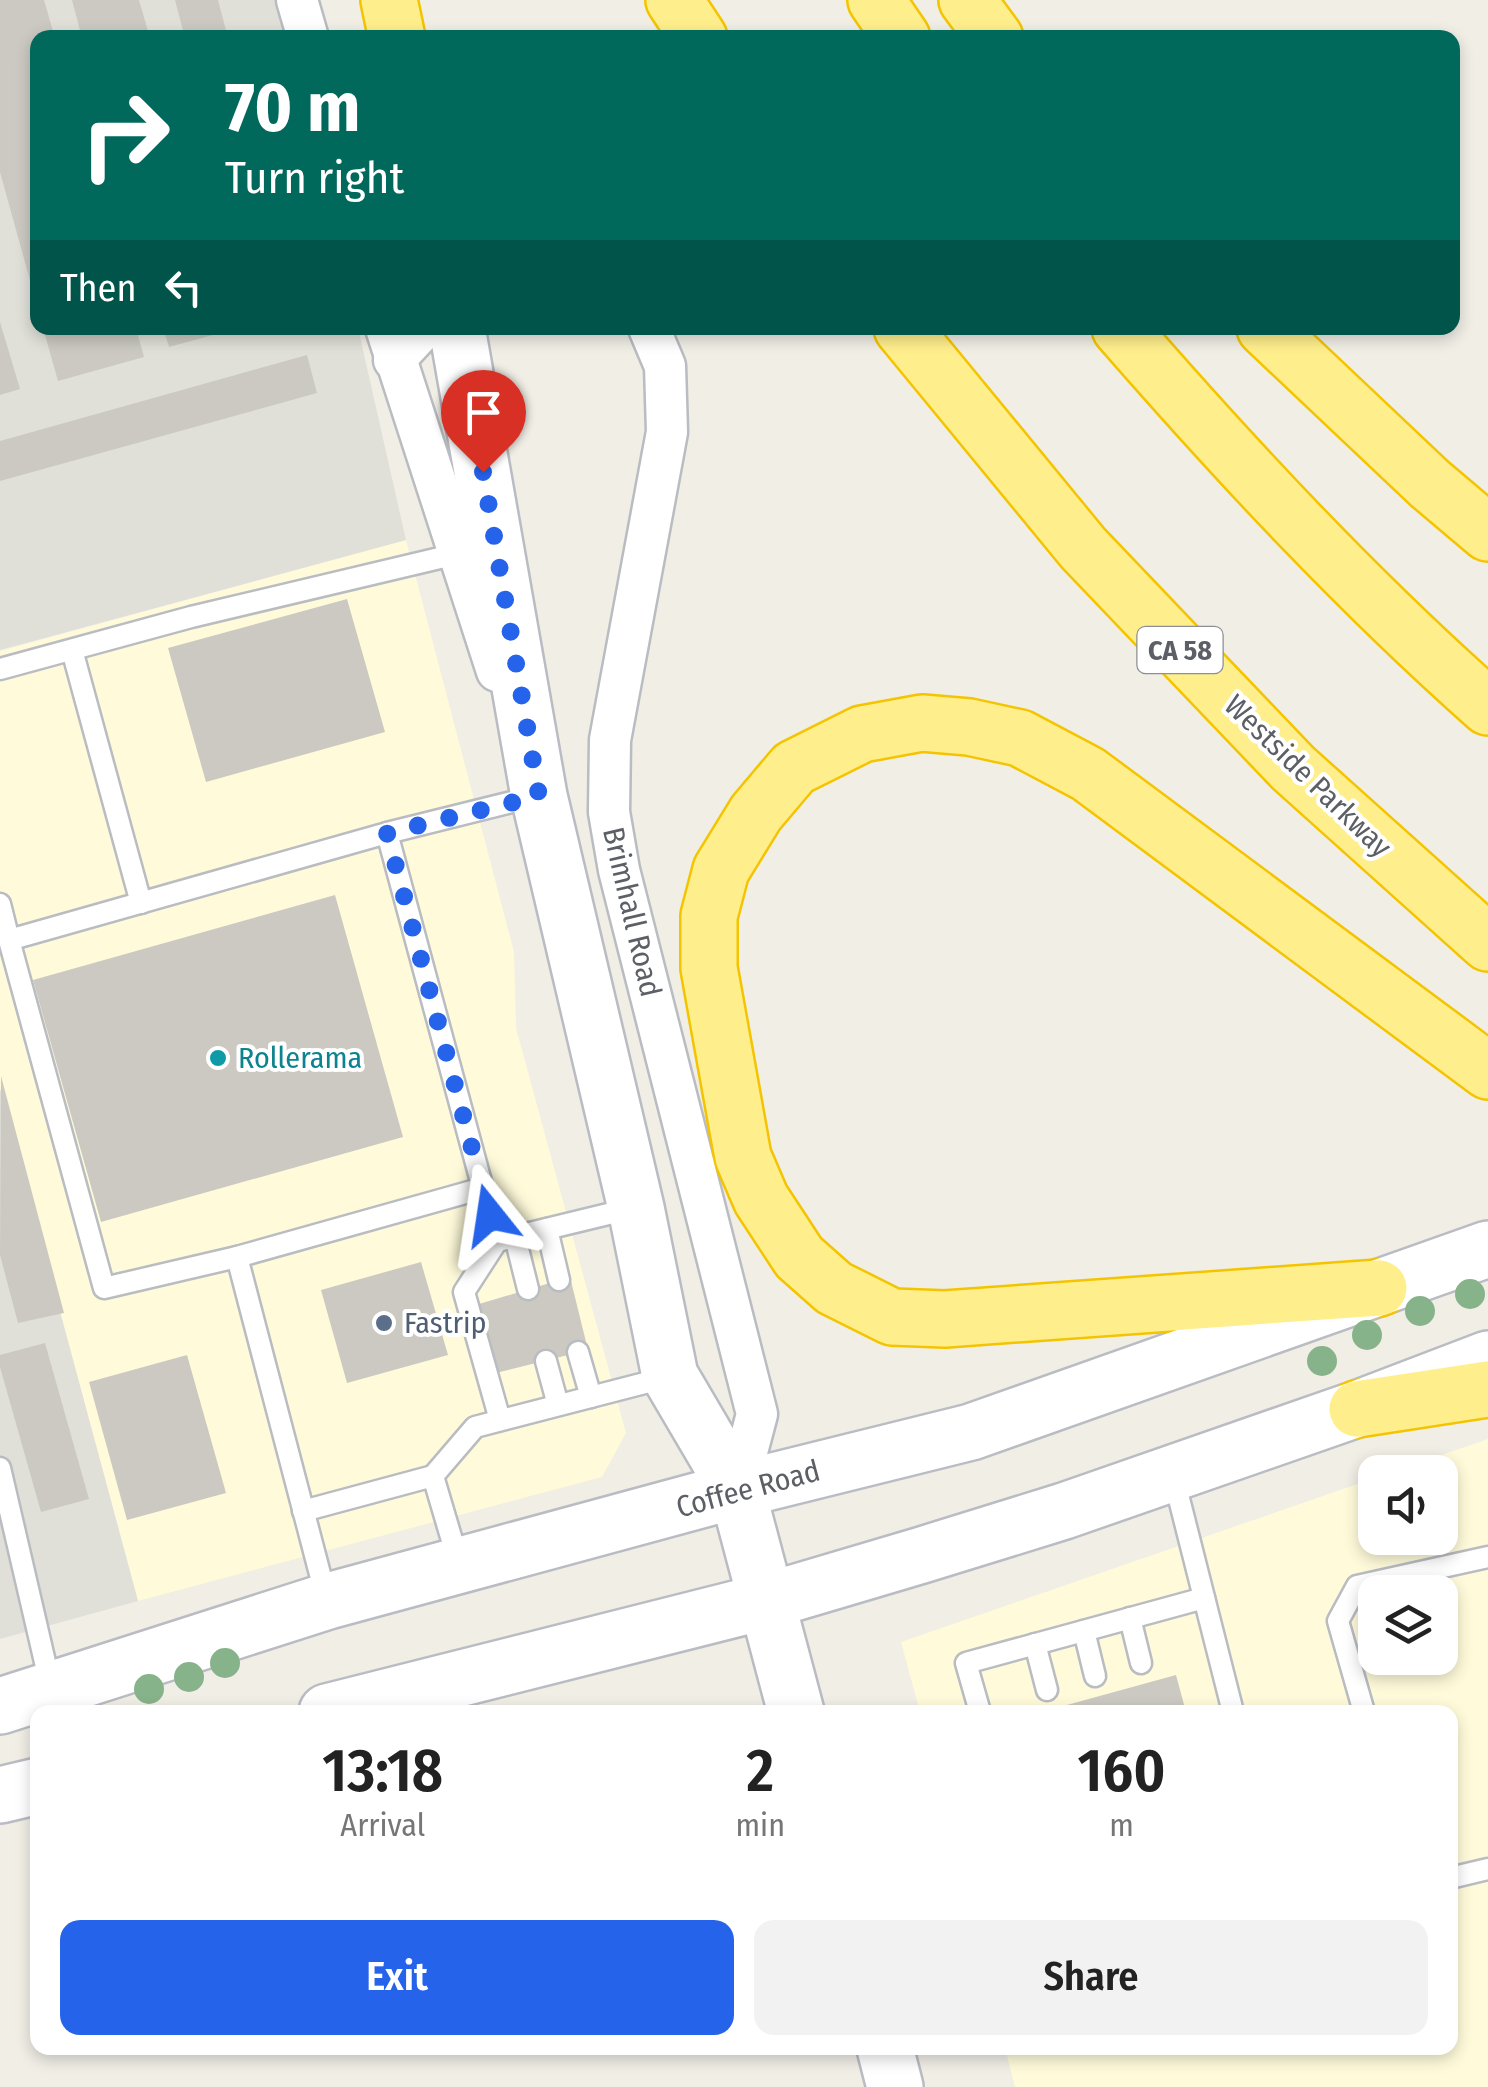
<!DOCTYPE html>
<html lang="en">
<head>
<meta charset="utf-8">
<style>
	body { margin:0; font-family:"Fira Sans Condensed",sans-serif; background:#f2f2f2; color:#222; height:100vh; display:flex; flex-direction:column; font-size:38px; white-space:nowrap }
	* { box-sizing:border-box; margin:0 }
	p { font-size:32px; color:#767676 }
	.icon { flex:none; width:55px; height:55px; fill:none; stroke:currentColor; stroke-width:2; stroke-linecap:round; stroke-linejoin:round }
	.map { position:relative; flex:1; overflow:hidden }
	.sheet { position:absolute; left:30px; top:1705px; width:1428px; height:350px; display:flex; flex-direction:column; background:#fff; border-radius:20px; box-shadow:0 5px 15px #0003 }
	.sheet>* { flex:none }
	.top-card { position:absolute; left:30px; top:30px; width:1430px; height:305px; border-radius:20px; box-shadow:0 5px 15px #0003; background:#00695c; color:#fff; overflow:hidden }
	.fabs { position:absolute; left:1358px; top:1455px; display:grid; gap:20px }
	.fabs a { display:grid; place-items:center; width:100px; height:100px; border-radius:20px; background:#fff; box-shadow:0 5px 15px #0003; font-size:50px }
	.pin { position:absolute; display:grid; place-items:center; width:85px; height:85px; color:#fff; margin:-102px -42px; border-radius:50% 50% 50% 0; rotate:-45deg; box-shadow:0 0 10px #0007 }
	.pin .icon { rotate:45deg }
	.me { position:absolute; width:110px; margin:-55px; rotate:345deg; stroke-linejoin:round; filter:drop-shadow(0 0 8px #0008) }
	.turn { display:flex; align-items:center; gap:35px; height:210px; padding:0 30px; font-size:45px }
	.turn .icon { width:130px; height:130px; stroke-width:2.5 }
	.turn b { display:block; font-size:70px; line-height:85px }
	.then { display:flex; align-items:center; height:95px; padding:0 30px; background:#0003; gap:20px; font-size:38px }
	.eta { display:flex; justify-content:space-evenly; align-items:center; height:170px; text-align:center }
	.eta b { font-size:60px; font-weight:600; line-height:70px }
	.cta { display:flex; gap:20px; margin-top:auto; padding:20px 30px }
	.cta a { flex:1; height:115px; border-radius:20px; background:#2563eb; color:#fff; font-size:40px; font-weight:600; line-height:115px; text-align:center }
	.cta a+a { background:#f2f2f2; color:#222 }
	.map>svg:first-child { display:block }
	.commercial { fill:#fffbda; fill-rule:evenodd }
	.industrial { fill:#e0e0d9 }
	.building { fill:#cbc9c1 }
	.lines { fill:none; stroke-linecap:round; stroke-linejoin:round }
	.lane-casing { stroke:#b9bcc1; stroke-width:25 }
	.street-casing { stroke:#b9bcc1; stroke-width:45 }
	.secondary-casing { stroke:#babcc3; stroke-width:60 }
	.highway-casing { stroke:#f4c400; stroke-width:60 }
	.lane { stroke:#fff; stroke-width:20 }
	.street { stroke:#fff; stroke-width:40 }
	.secondary { stroke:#fff; stroke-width:55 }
	.highway { stroke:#ffef8c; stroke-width:55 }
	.tree { fill:#86b389 }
	.route { stroke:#2563eb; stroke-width:18; stroke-dasharray:0 32.4 }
	.culture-dot { fill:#0f9aa8; stroke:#fff; stroke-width:4 }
	.service-dot { fill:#5c6f8a; stroke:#fff; stroke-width:4 }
	.labels { text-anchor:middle; stroke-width:8; stroke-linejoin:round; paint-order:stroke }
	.shield { fill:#fff; stroke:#8d8f94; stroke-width:2.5 }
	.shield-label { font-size:28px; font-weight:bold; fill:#5c5f66 }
	.street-label { font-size:30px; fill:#5c5f66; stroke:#fff }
	.culture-label { font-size:30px; fill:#0d838f; stroke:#fff; text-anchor:start }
	.service-label { font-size:30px; fill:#4e5e75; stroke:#fff; text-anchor:start }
</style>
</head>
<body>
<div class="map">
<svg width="1488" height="2087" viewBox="0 0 1488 2087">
	<rect width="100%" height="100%" fill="#f0eee5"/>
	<g class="commercial">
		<path d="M406 540 514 952 516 1028 626 1433 602 1477 138 1601 0 1089V651Z"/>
		<path d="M1488 1439V2087H1015L1005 2048H1450V1712H920L901 1642 1375 1478V1538H1440V1472H1392ZM1375 1592H1440V1658H1375Z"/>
	</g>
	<g class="industrial">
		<path d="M0 0H284L293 37 38 38V328H358L406 540 0 650Z"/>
		<path d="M0 1089 138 1601 0 1639Z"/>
	</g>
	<g class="building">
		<path d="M0 0H44L55 38H38L36 302 0 172Z"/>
		<path d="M72 0H139L150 38H82Z"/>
		<path d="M175 0H218L228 38H185Z"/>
		<path d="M0 322 20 389 0 395Z"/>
		<path d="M43 328H136L144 357 58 381Z"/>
		<path d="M163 328H235V329L169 347Z"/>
		<path d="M307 355 317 393 0 481V441Z"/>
		<path d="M347 599 385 732 206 782 168 648Z"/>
		<path d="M335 895 403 1137 101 1222 33 980Z"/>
		<path d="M1 1076 64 1313 18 1323 0 1255Z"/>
		<path d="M421 1262 448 1355 347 1383 321 1290Z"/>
		<path d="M570 1277 588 1350 496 1373 479 1304Z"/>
		<path d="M45 1343 89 1499 41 1512 0 1367V1355Z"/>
		<path d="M187 1355 226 1493 127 1520 89 1382Z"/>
		<path d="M1176 1675 1186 1712H1046L1045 1711Z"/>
	</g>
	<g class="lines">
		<defs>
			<g id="lane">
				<path d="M72 650 141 903"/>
				<path d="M0 669 191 617 465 552"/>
				<path d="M387 833 497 1241 633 1208"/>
				<path d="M0 904 9 940 387 833 536 796"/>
				<path d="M9 940 104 1288 237 1257"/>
				<path d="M547 1229 559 1280"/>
				<path d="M515 1237 528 1289"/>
				<path d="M497 1241 464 1292 500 1420"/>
				<path d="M578 1352 591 1397"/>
				<path d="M546 1361 558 1405"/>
				<path d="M0 1468 51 1688"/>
				<path d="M1173 1475 1233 1712"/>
				<path d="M303 1511 433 1476"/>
				<path d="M459 1564 433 1476 475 1427 668 1377"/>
				<path d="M326 1597 237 1257 483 1188"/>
				<path d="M1130 1618 1141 1663"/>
				<path d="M1084 1631 1095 1676"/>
				<path d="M1035 1644 1047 1690"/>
				<path d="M980 1712 966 1663 1204 1598"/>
				<path d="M1364 1712 1338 1621 1357 1586 1488 1557"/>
				<path d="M1450 1878 1488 1869"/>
			</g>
			<g id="street">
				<path d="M297 0 308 38"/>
				<path d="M386 328 497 671"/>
				<path d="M649 328 665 366 667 432 610 740 609 812 619 870 757 1414 737 1490"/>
				<path d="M394 360 424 328"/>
			</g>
			<g id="secondary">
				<path d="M457 328 539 796 636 1208 670 1376 737 1490 796 1712"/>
				<path d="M0 1706 328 1601 737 1490 971 1432 1488 1249"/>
				<path d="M327 1712 767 1601 922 1555 1064 1511 1357 1409 1488 1359"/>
				<path d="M0 1795 38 1786"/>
				<path d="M885 2048 895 2087"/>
			</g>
			<g id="highway">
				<path d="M389 0 397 38"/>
				<path d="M674 0 699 38"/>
				<path d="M876 0 902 38"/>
				<path d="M967 0 995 38"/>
				<path d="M902 328 1083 548 1293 768 1488 943"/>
				<path d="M1120 328C1236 461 1356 590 1488 707"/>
				<path d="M1265 328 1430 484 1488 533"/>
				<path d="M1379 1288 945 1319 892 1317 834 1288 799 1257 761 1199 743 1157 709 968V916L721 870 756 813 794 768 862 734 922 723 969 727 1020 738 1088 774 1488 1071"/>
				<path d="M1357 1409 1488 1389"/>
			</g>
		</defs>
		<use href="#lane" class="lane-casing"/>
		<use href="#street" class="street-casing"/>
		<use href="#secondary" class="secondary-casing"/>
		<use href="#highway" class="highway-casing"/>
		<use href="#lane" class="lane"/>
		<use href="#street" class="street"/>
		<use href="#secondary" class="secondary"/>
		<use href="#highway" class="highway"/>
	</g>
	<g class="tree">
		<circle cx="1470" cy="1294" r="15"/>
		<circle cx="1420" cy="1311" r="15"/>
		<circle cx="1367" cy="1335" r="15"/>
		<circle cx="1322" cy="1361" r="15"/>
		<circle cx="225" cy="1663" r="15"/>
		<circle cx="189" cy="1677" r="15"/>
		<circle cx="149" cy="1689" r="15"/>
	</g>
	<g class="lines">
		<path class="route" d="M483 472 539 796 387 833 490 1215"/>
	</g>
	<circle class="culture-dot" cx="218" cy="1058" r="10"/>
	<circle class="service-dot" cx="384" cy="1323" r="10"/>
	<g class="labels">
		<rect class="shield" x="1137.5" y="627" width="85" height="46" rx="8"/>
		<g class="shield-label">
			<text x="1180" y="660">CA 58</text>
		</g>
		<g class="street-label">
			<text transform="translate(1308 776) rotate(44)" y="10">Westside Parkway</text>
			<text transform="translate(632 912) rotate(77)" y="10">Brimhall Road</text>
			<text transform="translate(748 1489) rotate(-15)" y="10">Coffee Road</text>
		</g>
		<g class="culture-label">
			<text x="238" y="1068">Rollerama</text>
		</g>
		<g class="service-label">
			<text x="404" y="1333">Fastrip</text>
		</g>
	</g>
</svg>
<div class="fabs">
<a><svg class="icon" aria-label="sound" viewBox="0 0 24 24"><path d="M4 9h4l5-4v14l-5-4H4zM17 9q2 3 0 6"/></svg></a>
<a><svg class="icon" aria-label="layers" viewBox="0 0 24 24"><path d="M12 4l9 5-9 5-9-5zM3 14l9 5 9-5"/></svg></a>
</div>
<div class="pin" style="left:483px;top:472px;background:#d93025"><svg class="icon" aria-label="arrive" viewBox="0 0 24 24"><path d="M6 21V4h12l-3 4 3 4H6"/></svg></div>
<svg class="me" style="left:490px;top:1215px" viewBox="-20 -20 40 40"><path d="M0-17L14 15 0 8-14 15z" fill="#2563eb" stroke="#fff" stroke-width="4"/></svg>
<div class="top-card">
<div class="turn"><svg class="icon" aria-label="right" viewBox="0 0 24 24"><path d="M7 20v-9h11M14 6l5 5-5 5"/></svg><div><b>70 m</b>Turn right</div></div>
<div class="then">Then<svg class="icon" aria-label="left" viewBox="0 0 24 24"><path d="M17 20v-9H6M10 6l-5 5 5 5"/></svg></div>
</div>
<section class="sheet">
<div class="eta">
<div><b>13:18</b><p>Arrival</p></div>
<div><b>2</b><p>min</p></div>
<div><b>160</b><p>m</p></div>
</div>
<div class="cta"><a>Exit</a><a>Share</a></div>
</section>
</div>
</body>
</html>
